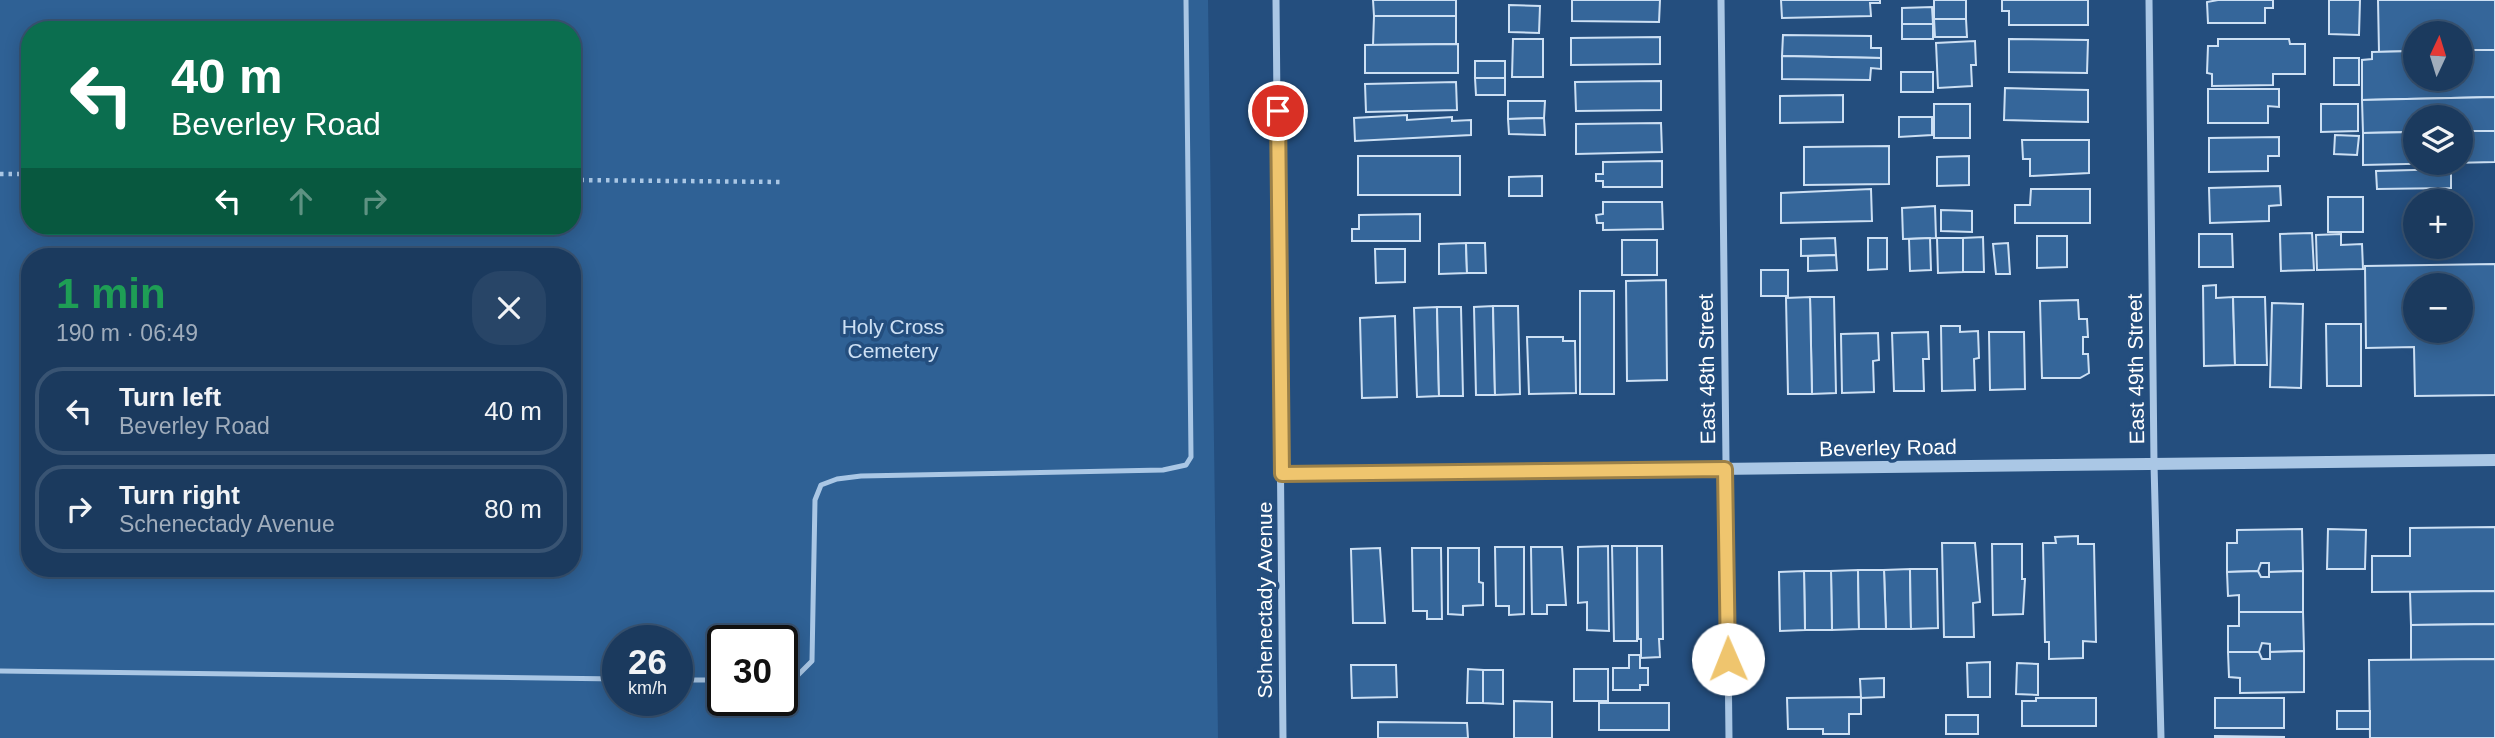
<!DOCTYPE html>
<html lang="en">
<head>
<meta charset="utf-8">
<style>
	body { margin:0; font-family:Arial,sans-serif; background:#284567; color:#f1f3f6; height:100vh; display:flex; flex-direction:column; font-size:26px; white-space:nowrap }
	* { box-sizing:border-box; margin:0 }
	p { font-size:23px; color:#a0adbc }
	.icon { flex:none; width:38px; height:38px; fill:none; stroke:currentColor; stroke-width:2; stroke-linecap:round; stroke-linejoin:round }
	.map { position:relative; flex:1; overflow:hidden }
	.sheet { position:absolute; left:21px; top:248px; width:560px; height:329px; display:flex; flex-direction:column; background:#1b3a5e; border-radius:28px; box-shadow:0 4px 18px #0003,0 0 0 2px #395473 }
	.sheet>* { flex:none }
	.hud { position:absolute; left:21px; top:21px; width:560px; height:214px; border-radius:28px; box-shadow:0 4px 18px #0003,0 0 0 2px #395473; background:#0b6e4f; color:#fff; overflow:hidden }
	.needle { width:46px; rotate:4deg }
	.tools { position:absolute; left:2403px; top:21px; display:grid; gap:14px }
	.tools a { display:grid; place-items:center; width:70px; height:70px; border-radius:50%; background:#1b3a5e; box-shadow:0 4px 18px #0003,0 0 0 2px #395473; font-size:35px }
	.speed { position:absolute; left:602px; top:625px; display:flex; gap:14px; font-size:35px; font-weight:700; text-align:center }
	.speed>* { display:grid; place-content:center; width:91px; height:91px; border-radius:50%; background:#1b3a5e; box-shadow:0 4px 18px #0003,0 0 0 2px #395473; line-height:1 }
	.speed small { font-size:18px; font-weight:400 }
	.speed .limit { border:4px solid #111; border-radius:10px; background:#fff; color:#111 }
	.pin { position:absolute; display:grid; place-items:center; width:60px; height:60px; color:#fff; margin:-30px; border:4px solid #fff; border-radius:50%; box-shadow:0 2px 7px #0007 }
	.me { position:absolute; width:77px; margin:-38px; rotate:359deg; stroke-linejoin:round; filter:drop-shadow(0 0 5px #0008) }
	.turn { display:flex; align-items:center; gap:24px; height:147px; padding:0 35px; font-size:32px }
	.turn .icon { width:91px; height:91px; stroke-width:2.5 }
	.turn b { display:block; font-size:49px; line-height:60px }
	.lanes { display:flex; align-items:center; height:66px; padding:0 35px; background:#0003; justify-content:center; gap:35px; direction:ltr }
	.lanes .off { opacity:.35 }
	.round { display:grid; place-items:center; flex:none; width:74px; height:74px; border-radius:28px; background:#284567 }
	.head { display:flex; align-items:center; justify-content:space-between; height:119px; padding:0 35px }
	h1 { font-size:42px; font-weight:700; line-height:52px; color:#1e9e55 }
	ul { padding:0; list-style:none }
	li { display:flex; align-items:center; gap:21px; height:88px; margin:0 14px 10px; padding:0 21px; border:4px solid #395473; border-radius:28px }
	li div { flex:1 }
	li b { display:block; font-size:26px }
	li em { font-style:normal }
	.map>svg:first-child { display:block }
	.green { fill:#2f6195; fill-rule:evenodd }
	.building { fill:#35669a; stroke:#cde0f4; stroke-width:2; fill-rule:evenodd }
	.lines { fill:none; stroke-linecap:round; stroke-linejoin:round }
	.path { stroke:#aac7e5; stroke-width:4.5; stroke-dasharray:3.5 5; stroke-linecap:butt }
	.service { stroke:#aac7e5; stroke-width:5 }
	.minor { stroke:#aac7e5; stroke-width:7 }
	.tertiary { stroke:#aac7e5; stroke-width:12 }
	.route-casing { stroke:#9b8048; stroke-width:18 }
	.route { stroke:#efc56e; stroke-width:12 }
	.labels { text-anchor:middle; stroke-width:7; stroke-linejoin:round; paint-order:stroke }
	.park-label { font-size:21px; fill:#cde0f4; stroke:#244e7e }
	.street-label { font-size:21px; fill:#fff; stroke:#244e7e }
</style>
</head>
<body>
<div class="map">
<svg width="2495" height="738" viewBox="0 0 2495 738">
	<rect width="100%" height="100%" fill="#244e7e"/>
	<path class="green" d="M0 0H1208L1218 738H0ZM30 30H572V226H30ZM30 257H572V569H30ZM618 640H677V700H618ZM723 640H782V700H723Z"/>
	<g class="building">
		<path d="M1373 0H1456V16H1374Z"/>
		<path d="M1572 0H1660L1659 22 1572 21Z"/>
		<path d="M1781 0H1880V3H1870L1871 16 1782 18Z"/>
		<rect x="1934" y="0" width="32" height="19"/>
		<path d="M2002 0H2088V25H2009V11H2002Z"/>
		<path d="M2218 0H2273V8H2265V23H2208L2207 2Z"/>
		<path d="M2329 0H2360L2359 35 2329 34Z"/>
		<path d="M2378 0H2495V50H2460V33H2415V51L2379 52Z"/>
		<path d="M1509 5 1540 6 1539 33 1509 32Z"/>
		<path d="M1932 7 1933 24H1902V8Z"/>
		<path d="M1374 16H1456V44L1373 45Z"/>
		<path d="M1934 19H1966L1967 37H1935Z"/>
		<rect x="1902" y="24" width="31" height="15"/>
		<path d="M1783 35 1871 36V48H1881V58L1782 56Z"/>
		<path d="M1660 37V64L1571 65V38Z"/>
		<path d="M1513 39H1543V77H1512Z"/>
		<path d="M2009 39 2088 40 2087 73 2009 72Z"/>
		<path d="M2218 39H2289L2290 44H2305V74H2273V85L2212 86V74L2207 73 2208 46H2218Z"/>
		<path d="M1975 41 1976 65H1971L1972 86 1938 88 1936 43Z"/>
		<path d="M1458 44V73H1365V45Z"/>
		<path d="M2460 50H2495V97L2362 100V60L2372 59V52L2415 51V79H2460Z"/>
		<path d="M1782 56 1881 58V69L1871 68 1870 80 1782 79Z"/>
		<rect x="2334" y="58" width="25" height="27"/>
		<rect x="1475" y="61" width="30" height="17"/>
		<rect x="1901" y="72" width="32" height="20"/>
		<path d="M1475 78H1505V95H1476Z"/>
		<path d="M1661 81V110L1576 111 1575 82Z"/>
		<path d="M1456 82 1457 110 1366 112 1365 84Z"/>
		<path d="M2005 88 2088 90V122L2004 120Z"/>
		<path d="M2208 89H2279V107L2268 106V123H2208Z"/>
		<path d="M1843 95V122L1780 123V96Z"/>
		<path d="M2495 97V131H2460V117H2415V132L2363 133 2362 100Z"/>
		<path d="M1508 101H1545L1544 118 1508 119Z"/>
		<rect x="1934" y="104" width="36" height="34"/>
		<path d="M2321 104H2358V131L2321 132Z"/>
		<path d="M1407 115V120L1452 117V121L1471 120V135L1355 141 1354 118Z"/>
		<path d="M1899 117H1932V135L1899 137Z"/>
		<path d="M1544 118 1545 135 1509 134 1508 119Z"/>
		<path d="M1661 123 1662 152 1576 154V124Z"/>
		<path d="M2460 131H2495V162L2363 165V133L2415 132V163H2460Z"/>
		<path d="M2335 135 2359 136 2357 155 2334 154Z"/>
		<path d="M2279 137V156H2268V171L2209 172V138Z"/>
		<path d="M2022 140H2089V173L2030 176V159H2023Z"/>
		<path d="M1889 146V184L1804 185V147Z"/>
		<rect x="1358" y="156" width="102" height="39"/>
		<path d="M1969 156V185L1937 186V157Z"/>
		<path d="M1662 161V187H1603V181H1596V174H1603V162Z"/>
		<path d="M2451 169V188L2377 189 2376 171Z"/>
		<path d="M1542 176V196H1509V177Z"/>
		<path d="M2280 186 2281 205 2269 206V221L2210 223 2209 188Z"/>
		<path d="M1871 189 1872 221 1781 223V193Z"/>
		<path d="M2031 189H2090V223H2015V205H2030Z"/>
		<rect x="2328" y="197" width="35" height="35"/>
		<path d="M1603 202H1662L1663 229 1603 230V223H1597L1596 215 1603 214Z"/>
		<path d="M1935 206 1936 238 1903 239 1902 208Z"/>
		<path d="M1941 210 1972 211V232L1941 231Z"/>
		<path d="M1420 214V241H1352V229H1359V215Z"/>
		<path d="M2312 233 2314 270 2281 271 2280 234Z"/>
		<path d="M2199 234H2232L2233 267H2199Z"/>
		<path d="M2341 234V245L2362 244 2363 269 2317 270 2316 235Z"/>
		<path d="M2037 236H2067V267L2037 268Z"/>
		<path d="M1983 237 1984 272H1963V238Z"/>
		<path d="M1835 238 1836 255 1801 256V239Z"/>
		<path d="M1868 238H1887V269L1868 270Z"/>
		<path d="M1930 238 1931 270 1910 271 1909 239Z"/>
		<path d="M1937 238H1963V272L1938 273Z"/>
		<rect x="1622" y="240" width="35" height="35"/>
		<path d="M1466 243 1467 273 1439 274V244Z"/>
		<path d="M1466 243H1485L1486 273H1467Z"/>
		<path d="M2008 243 2010 274H1996L1993 244Z"/>
		<path d="M1375 249H1405V282L1376 283Z"/>
		<path d="M1836 255 1837 270 1808 271V256Z"/>
		<path d="M2495 264V395L2415 396 2414 347 2366 348 2365 266ZM2415 285H2460V331H2415Z"/>
		<rect x="1761" y="270" width="27" height="26"/>
		<path d="M1666 280 1667 380 1627 381 1626 281Z"/>
		<path d="M2216 285V298L2233 297 2235 365 2204 366 2203 286Z"/>
		<rect x="1580" y="291" width="34" height="103"/>
		<path d="M1810 297H1834L1836 393 1812 394Z"/>
		<path d="M1810 297 1812 394H1788L1786 298Z"/>
		<path d="M2233 297H2265L2267 365H2235Z"/>
		<path d="M2078 300 2079 319H2087L2088 337H2083V354H2088L2089 373 2080 378H2042L2040 301Z"/>
		<path d="M2272 303 2303 304 2301 388 2270 387Z"/>
		<path d="M1493 306 1495 395H1476L1474 307Z"/>
		<path d="M1493 306H1518L1520 394 1495 395Z"/>
		<path d="M1437 307 1439 396 1417 397 1414 308Z"/>
		<path d="M1437 307H1461L1463 396H1439Z"/>
		<path d="M1395 316 1397 397 1362 398 1360 318Z"/>
		<path d="M2326 324H2361V386H2327Z"/>
		<path d="M1941 326H1960V332L1978 331 1979 358 1974 359 1975 390 1942 391Z"/>
		<path d="M1928 332 1929 359H1923L1924 391H1894L1892 333Z"/>
		<path d="M1989 332H2024L2025 389 1990 390Z"/>
		<path d="M1878 333 1879 360 1873 361 1874 392 1842 393 1841 334Z"/>
		<path d="M1527 337H1563V341H1575L1576 393 1529 394Z"/>
		<path d="M2495 527V591L2372 592V556H2410V528Z"/>
		<path d="M2302 529 2303 571 2269 572V563H2261L2258 571 2227 572V543H2237V530Z"/>
		<path d="M2328 529 2366 530 2365 569H2327Z"/>
		<path d="M2078 536V544H2094L2096 642 2083 641V658L2049 659V642H2045L2043 543H2056L2055 537Z"/>
		<path d="M1942 543H1975L1980 602 1973 603 1974 637H1944Z"/>
		<path d="M1992 544H2022V579H2025L2023 614 1993 615Z"/>
		<path d="M1608 546 1609 631 1587 630V602L1578 603V547Z"/>
		<path d="M1612 546H1637V641H1614Z"/>
		<path d="M1637 546H1662L1663 639H1659L1660 657 1641 658V639H1638Z"/>
		<path d="M1495 547H1524V614L1509 615V606H1496Z"/>
		<path d="M1531 547H1562L1566 605H1547V614H1532Z"/>
		<path d="M1380 548 1385 623H1353L1351 549Z"/>
		<path d="M1412 548H1441L1442 619H1427V611H1413Z"/>
		<path d="M1448 548H1479V582L1483 583V605L1463 606V615L1448 614Z"/>
		<path d="M1910 569 1911 629H1886L1884 570Z"/>
		<path d="M1910 569H1937L1938 628 1911 629Z"/>
		<path d="M1858 570 1859 629 1832 630 1831 571Z"/>
		<path d="M1858 570H1884L1886 629H1859Z"/>
		<path d="M1804 571H1831L1832 630H1805Z"/>
		<path d="M1804 571 1805 630 1780 631 1779 572Z"/>
		<path d="M2258 571 2261 577H2269V572L2303 571V612H2239V595L2228 596 2227 572Z"/>
		<path d="M2495 591V624L2411 625 2410 592Z"/>
		<path d="M2239 612H2303L2304 651 2270 652V644L2262 643 2259 652H2228V626H2239Z"/>
		<path d="M2495 624V659L2411 660V625Z"/>
		<path d="M2304 651V692L2240 693V678L2229 677 2228 652H2259L2262 659H2270V652Z"/>
		<path d="M1629 655H1640V668H1648V685H1640V690H1613V668H1629Z"/>
		<path d="M2495 659V738H2370L2369 660Z"/>
		<path d="M1990 662V697H1968L1967 663Z"/>
		<path d="M2017 663 2038 664V695L2016 694Z"/>
		<path d="M1351 665H1396L1397 697 1352 698Z"/>
		<path d="M1468 669 1483 670V703H1467Z"/>
		<rect x="1574" y="669" width="34" height="32"/>
		<path d="M1483 670H1503V704L1483 703Z"/>
		<path d="M1884 678V697L1861 698 1860 679Z"/>
		<path d="M1861 697V714H1849V734H1823V729H1788L1787 698Z"/>
		<path d="M2036 698H2096V726H2022V701H2036Z"/>
		<rect x="2215" y="698" width="69" height="30"/>
		<path d="M1514 701 1552 702V738H1514Z"/>
		<rect x="1599" y="703" width="70" height="27"/>
		<rect x="2337" y="711" width="33" height="18"/>
		<rect x="1946" y="715" width="32" height="19"/>
		<path d="M1378 722 1467 723 1468 738H1378Z"/>
		<path d="M2215 736 2284 737V738H2215Z"/>
	</g>
	<g class="lines">
		<g class="path">
			<path d="M0 174H30"/>
			<path d="M572 180 784 182"/>
		</g>
		<g class="service">
			<path d="M0 671 618 679"/>
			<path d="M677 680H723"/>
			<path d="M782 681 798 675 812 661 815 500 821 485 837 479 861 476 1163 470 1186 465 1191 457 1186 0"/>
		</g>
		<g class="minor">
			<path d="M1276 0 1283 738"/>
			<path d="M1721 0 1729 738"/>
			<path d="M2149 0 2154 464 2161 738"/>
		</g>
		<path class="tertiary" d="M1282 474 2495 460"/>
	</g>
	<g class="lines">
		<defs>
			<path id="route" d="M1278 111 1282 474 1725 469 1728 659"/>
		</defs>
		<use href="#route" class="route-casing"/>
		<use href="#route" class="route"/>
	</g>
	<g class="labels">
		<g class="park-label">
			<text x="893" y="334">Holy Cross<tspan x="893" dy="24">Cemetery</tspan></text>
		</g>
		<g class="street-label">
			<text transform="translate(1707 369) rotate(-91)" y="7">East 48th Street</text>
			<text transform="translate(2136 369) rotate(-91)" y="7">East 49th Street</text>
			<text transform="translate(1888 448) rotate(-1)" y="7">Beverley Road</text>
			<text transform="translate(1265 600) rotate(-90)" y="7">Schenectady Avenue</text>
		</g>
	</g>
</svg>
<div class="tools">
<a><svg class="needle" viewBox="-14 -14 28 28"><path d="M0-13l5 13h-10z" fill="#e53935"/><path d="M0 13l5-13h-10z" fill="#a0adbc"/></svg></a>
<a><svg class="icon" aria-label="layers" viewBox="0 0 24 24"><path d="M12 4l9 5-9 5-9-5zM3 14l9 5 9-5"/></svg></a>
<a>+</a>
<a>−</a>
</div>
<div class="speed"><div>26<small>km/h</small></div><div class="limit">30</div></div>
<div class="pin" style="left:1278px;top:111px;background:#d93025"><svg class="icon" aria-label="arrive" viewBox="0 0 24 24"><path d="M6 21V4h12l-3 4 3 4H6"/></svg></div>
<svg class="me" style="left:1728px;top:659px" viewBox="-20 -20 40 40"><circle r="19" fill="#fff"/><path d="M0-13L10 11 0 6-10 11z" fill="#efc56e"/></svg>
<div class="hud">
<div class="turn"><svg class="icon" aria-label="left" viewBox="0 0 24 24"><path d="M17 20v-9H6M10 6l-5 5 5 5"/></svg><div><b>40 m</b>Beverley Road</div></div>
<div class="lanes"><svg class="icon" aria-label="left" viewBox="0 0 24 24"><path d="M17 20v-9H6M10 6l-5 5 5 5"/></svg><svg class="icon off" aria-label="ahead" viewBox="0 0 24 24"><path d="M12 20V5M6 11l6-6 6 6"/></svg><svg class="icon off" aria-label="right" viewBox="0 0 24 24"><path d="M7 20v-9h11M14 6l5 5-5 5"/></svg></div>
</div>
<section class="sheet">
<div class="head"><div><h1>1 min</h1><p>190 m · 06:49</p></div><a class="round"><svg class="icon" aria-label="close" viewBox="0 0 24 24"><path d="M6 6l12 12M18 6L6 18"/></svg></a></div>
<ul>
<li><svg class="icon" aria-label="left" viewBox="0 0 24 24"><path d="M17 20v-9H6M10 6l-5 5 5 5"/></svg><div><b>Turn left</b><p>Beverley Road</p></div><em>40 m</em></li>
<li><svg class="icon" aria-label="right" viewBox="0 0 24 24"><path d="M7 20v-9h11M14 6l5 5-5 5"/></svg><div><b>Turn right</b><p>Schenectady Avenue</p></div><em>80 m</em></li>
</ul>
</section>
</div>
</body>
</html>
